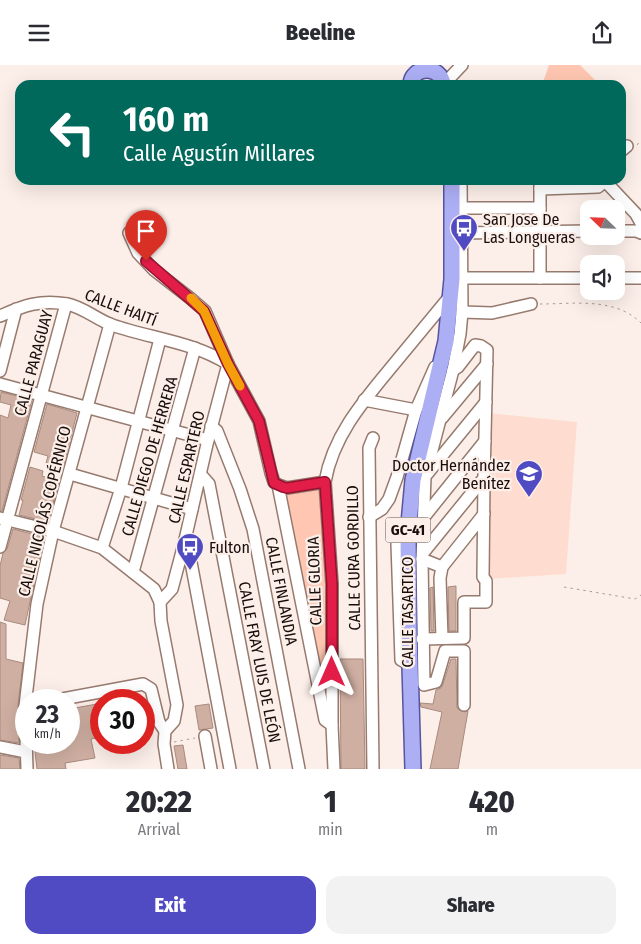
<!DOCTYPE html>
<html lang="en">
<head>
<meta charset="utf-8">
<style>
	body { margin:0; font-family:"Fira Sans Condensed",sans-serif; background:#f2f2f3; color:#2b2b33; height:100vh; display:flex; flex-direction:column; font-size:19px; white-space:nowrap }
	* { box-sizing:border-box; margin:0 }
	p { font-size:16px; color:#7c7c81 }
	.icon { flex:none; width:28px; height:28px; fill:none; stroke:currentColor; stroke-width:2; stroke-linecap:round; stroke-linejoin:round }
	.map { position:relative; height:704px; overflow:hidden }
	.sheet { display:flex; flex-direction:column; background:#fff; flex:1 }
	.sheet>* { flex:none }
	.banner { position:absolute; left:15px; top:15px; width:611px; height:105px; border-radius:15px; box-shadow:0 5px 20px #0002; background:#00695c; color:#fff; overflow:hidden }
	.needle { width:32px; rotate:293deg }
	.controls { position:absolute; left:580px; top:135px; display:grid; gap:10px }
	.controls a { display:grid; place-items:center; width:45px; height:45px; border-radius:10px; background:#fff; box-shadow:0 5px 20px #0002; font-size:25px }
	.speed { position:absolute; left:15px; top:624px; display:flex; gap:10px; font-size:25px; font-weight:700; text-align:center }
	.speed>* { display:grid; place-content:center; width:65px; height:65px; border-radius:50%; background:#fff; box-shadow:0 5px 20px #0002; line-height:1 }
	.speed small { font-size:12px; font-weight:400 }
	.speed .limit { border:8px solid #d22; background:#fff; color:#111 }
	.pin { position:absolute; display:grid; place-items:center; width:42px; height:42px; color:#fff; margin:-51px -21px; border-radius:50% 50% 50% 0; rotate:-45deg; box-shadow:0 0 5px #0007 }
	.pin .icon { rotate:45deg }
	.me { position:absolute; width:55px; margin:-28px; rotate:0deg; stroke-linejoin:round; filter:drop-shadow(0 0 4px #0008) }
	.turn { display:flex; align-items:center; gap:18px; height:105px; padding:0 25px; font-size:22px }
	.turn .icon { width:65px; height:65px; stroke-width:2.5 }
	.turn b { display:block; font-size:35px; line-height:42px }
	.eta { display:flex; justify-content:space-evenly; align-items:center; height:85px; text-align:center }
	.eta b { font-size:30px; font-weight:800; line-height:35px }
	.primary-button { display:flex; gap:10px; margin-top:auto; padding:10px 25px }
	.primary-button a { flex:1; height:58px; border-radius:15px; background:#504bc2; color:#fff; font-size:20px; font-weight:800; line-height:58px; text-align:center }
	.primary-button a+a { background:#f2f2f3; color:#2b2b33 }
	header { display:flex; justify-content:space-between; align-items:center; height:65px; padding:0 25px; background:#fff; font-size:22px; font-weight:800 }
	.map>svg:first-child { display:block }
	.built { fill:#feddd0 }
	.green { fill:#ffc7b1 }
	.building { fill:#cfafa2; stroke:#a98a7e }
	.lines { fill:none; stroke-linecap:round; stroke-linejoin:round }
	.minor-casing { stroke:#977a6e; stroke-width:14 }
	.major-casing { stroke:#56549e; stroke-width:18 }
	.path { stroke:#a89c97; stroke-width:1; stroke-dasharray:2.5 4; stroke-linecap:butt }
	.minor { stroke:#fff; stroke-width:11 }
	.major { stroke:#adaff5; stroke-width:15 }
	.route-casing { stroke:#92132f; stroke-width:12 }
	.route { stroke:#e11d48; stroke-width:9 }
	.slow { stroke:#f59e0b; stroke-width:9 }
	.labels { text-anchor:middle; stroke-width:4.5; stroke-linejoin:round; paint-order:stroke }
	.shield { fill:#fcefe9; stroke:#5c514c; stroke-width:1 }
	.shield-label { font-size:15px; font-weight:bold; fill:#180d09 }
	.poi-label { font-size:16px; fill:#180d09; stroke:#fcefe9; text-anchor:start }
	.street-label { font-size:16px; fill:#180d09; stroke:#fcefe9 }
</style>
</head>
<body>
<header><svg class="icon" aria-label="menu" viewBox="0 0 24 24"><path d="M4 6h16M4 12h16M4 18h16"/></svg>Beeline<svg class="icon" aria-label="share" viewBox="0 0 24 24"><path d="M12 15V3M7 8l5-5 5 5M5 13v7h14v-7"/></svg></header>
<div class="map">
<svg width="641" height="704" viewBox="0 0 641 704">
	<rect width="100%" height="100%" fill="#fcefe9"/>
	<path class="built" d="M488 348 577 357 566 509 488 514Z"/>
	<g class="green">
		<path d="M549 0H580L598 18V20H542Z"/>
		<path d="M323 419 330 518V655L282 425Z"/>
	</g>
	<g class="building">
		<path d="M1 327 32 335 2 446H0V350L8 353 11 340 0 337Z"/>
		<path d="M47 339 77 348 63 402 46 398 48 391 34 387Z"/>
		<path d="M30 402 43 406 42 411 59 416 48 457 19 450 23 435H21Z"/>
		<path d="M13 464 44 472 25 560 4 555 10 536 0 533V501L3 488 7 484Z"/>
		<path d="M456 521V566H449L448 522Z"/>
		<path d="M433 522 434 566H431L430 523Z"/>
		<path d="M0 557 6 559V594L23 598 18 640 19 678 0 675Z"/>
		<path d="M340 594H363L365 704H341Z"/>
		<path d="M451 594H456L457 643 464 647 468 646 458 704H430L442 647 421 642 420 638 433 639 436 625 441 623 443 619Z"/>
		<path d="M97 639 101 672 91 674 95 693 65 698 66 704H37L34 678H69V644Z"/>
		<path d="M209 639 213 663 199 665 195 641Z"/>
		<path d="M183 680 187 704H178L174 681Z"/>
		<path d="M0 690 19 693 20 704H0Z"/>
	</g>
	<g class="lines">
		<defs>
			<g id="minor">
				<path d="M443 20 462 0"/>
				<path d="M621 86 627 81"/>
				<path d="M461 115 462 247 460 269 453 305 425 412 422 494 424 620 436 617 445 586H464V640"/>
				<path d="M540 115V213"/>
				<path d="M604 115 636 149 641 158"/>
				<path d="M540 124 598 122 605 116"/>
				<path d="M461 143H540"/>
				<path d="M616 166H636L641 168"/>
				<path d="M129 168 138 188 154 205 190 233 205 246 228 299 259 356 271 408 274 417 278 420 325 655 332 660"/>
				<path d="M461 168 589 166"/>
				<path d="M616 213H641"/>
				<path d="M454 214 461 213H589"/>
				<path d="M462 247 492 248 531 239"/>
				<path d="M0 251C23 241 40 234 67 239 83 242 96 254 112 260 149 273 194 277 228 299"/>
				<path d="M0 306 16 244"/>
				<path d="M0 319 208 375"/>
				<path d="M364 335 416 345"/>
				<path d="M442 353 487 299"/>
				<path d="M211 361 217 366 240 424 253 464 299 704"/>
				<path d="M70 409 192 444"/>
				<path d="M427 409 486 337"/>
				<path d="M201 410 209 419 264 704"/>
				<path d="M325 417 332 519V660L334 704"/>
				<path d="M278 420 287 423 325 417C333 370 365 334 394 299 413 276 432 253 451 230"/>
				<path d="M369 452 382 444 389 434 397 412 416 345 435 302"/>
				<path d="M424 452 485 376"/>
				<path d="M0 453 53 466 102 483 154 524 160 537 161 556 177 640 174 656 165 666 164 679 168 704"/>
				<path d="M408 469H402L397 479 401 595 410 600"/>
				<path d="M184 479 190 492 230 704"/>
				<path d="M0 482 66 239"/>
				<path d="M102 483 121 423 160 274"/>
				<path d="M423 488 484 413"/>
				<path d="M422 494 442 502 484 449"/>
				<path d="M442 502 440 513 442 573"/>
				<path d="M133 507 195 283"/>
				<path d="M160 537 172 524 184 479 208 375 228 299"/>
				<path d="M422 574 464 573V537H486V516L483 512 484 413 487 285 481 281 475 280 458 302 453 305"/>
				<path d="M57 635 143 619 151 624 159 657 165 666"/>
				<path d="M205 671 211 704"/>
				<path d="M0 682 26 687"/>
				<path d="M27 704 25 641 37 539 53 466 110 259"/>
				<path d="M373 704 369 383 373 373"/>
			</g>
			<g id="major">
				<path d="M411 20C411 0 442 0 443 20"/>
				<path d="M413 704 409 566 408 469 413 415 446 276 452 214V115"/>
			</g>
		</defs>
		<use href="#minor" class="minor-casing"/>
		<use href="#major" class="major-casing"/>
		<g class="path">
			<path d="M637 80 641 75"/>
			<path d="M540 239C574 239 615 232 641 258"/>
			<path d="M564 522 635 534 641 530"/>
			<path d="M174 677 195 673"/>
		</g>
		<use href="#minor" class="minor"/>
		<use href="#major" class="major"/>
	</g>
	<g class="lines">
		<defs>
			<path id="route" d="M146 196 204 246 228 299 259 356 274 418 283 422 287 423 325 417 332 519V607"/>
		</defs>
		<use href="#route" class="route-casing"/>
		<use href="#route" class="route"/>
		<path class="slow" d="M191 233 204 246 228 299 240 321"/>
	</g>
	<defs>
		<symbol id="bus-pin" viewBox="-11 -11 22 30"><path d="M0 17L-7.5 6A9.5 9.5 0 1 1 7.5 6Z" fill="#504bc2" stroke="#fcefe9"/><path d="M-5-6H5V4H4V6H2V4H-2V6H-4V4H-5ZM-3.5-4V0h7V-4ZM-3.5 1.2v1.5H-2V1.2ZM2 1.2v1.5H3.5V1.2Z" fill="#fff"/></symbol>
		<symbol id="school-pin" viewBox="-11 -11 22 30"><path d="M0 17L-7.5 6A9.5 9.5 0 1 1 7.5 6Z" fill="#504bc2" stroke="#fcefe9"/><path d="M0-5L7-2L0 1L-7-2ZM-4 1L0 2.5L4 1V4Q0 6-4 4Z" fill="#fff"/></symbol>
	</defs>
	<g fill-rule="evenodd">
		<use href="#bus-pin" x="448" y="147" width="32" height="43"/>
		<use href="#school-pin" x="513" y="393" width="32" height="43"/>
		<use href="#bus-pin" x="174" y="466" width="32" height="43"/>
	</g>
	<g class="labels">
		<rect class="shield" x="385.5" y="452.5" width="45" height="25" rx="4"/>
		<g class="shield-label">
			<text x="408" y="470">GC-41</text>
		</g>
		<g class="poi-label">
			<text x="483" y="160">San Jose De<tspan x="483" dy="18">Las Longueras</tspan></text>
			<text x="510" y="406" text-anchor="end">Doctor Hernández<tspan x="510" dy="18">Benítez</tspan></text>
			<text x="209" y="488">Fulton</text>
		</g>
		<g class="street-label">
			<text transform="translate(121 242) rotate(21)" y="6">CALLE HAITÍ</text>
			<text transform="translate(33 298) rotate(-75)" y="6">CALLE PARAGUAY</text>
			<text transform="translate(149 391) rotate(-74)" y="6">CALLE DIEGO DE HERRERA</text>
			<text transform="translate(186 402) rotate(-77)" y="6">CALLE ESPARTERO</text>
			<text transform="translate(44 446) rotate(-76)" y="6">CALLE NICOLÁS COPÉRNICO</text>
			<text transform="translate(353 493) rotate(-91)" y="6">CALLE CURA GORDILLO</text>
			<text transform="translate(314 516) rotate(-92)" y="6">CALLE GLORIA</text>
			<text transform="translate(282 526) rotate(79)" y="6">CALLE FINLANDIA</text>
			<text transform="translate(407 547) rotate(-90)" y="6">CALLE TASARTICO</text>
			<text transform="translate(260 597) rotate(79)" y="6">CALLE FRAY LUIS DE LEÓN</text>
		</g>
	</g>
</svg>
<div class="controls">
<a><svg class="needle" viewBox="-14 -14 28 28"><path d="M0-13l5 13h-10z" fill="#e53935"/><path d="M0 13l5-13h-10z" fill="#7c7c81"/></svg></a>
<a><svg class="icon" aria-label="sound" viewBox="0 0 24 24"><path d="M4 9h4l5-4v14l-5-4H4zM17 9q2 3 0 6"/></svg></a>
</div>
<div class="speed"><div>23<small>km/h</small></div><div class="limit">30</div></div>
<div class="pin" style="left:146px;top:196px;background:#d93025"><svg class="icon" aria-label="arrive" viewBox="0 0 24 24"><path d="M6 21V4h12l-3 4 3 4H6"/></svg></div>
<svg class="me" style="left:332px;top:607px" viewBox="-20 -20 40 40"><path d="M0-17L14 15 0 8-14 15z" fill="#e11d48" stroke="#fff" stroke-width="4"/></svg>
<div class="banner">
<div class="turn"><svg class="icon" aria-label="left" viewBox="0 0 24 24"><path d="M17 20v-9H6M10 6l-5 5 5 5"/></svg><div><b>160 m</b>Calle Agustín Millares</div></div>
</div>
</div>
<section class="sheet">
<div class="eta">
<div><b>20:22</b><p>Arrival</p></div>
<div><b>1</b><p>min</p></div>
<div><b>420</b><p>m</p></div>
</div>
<div class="primary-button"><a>Exit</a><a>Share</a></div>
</section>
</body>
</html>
